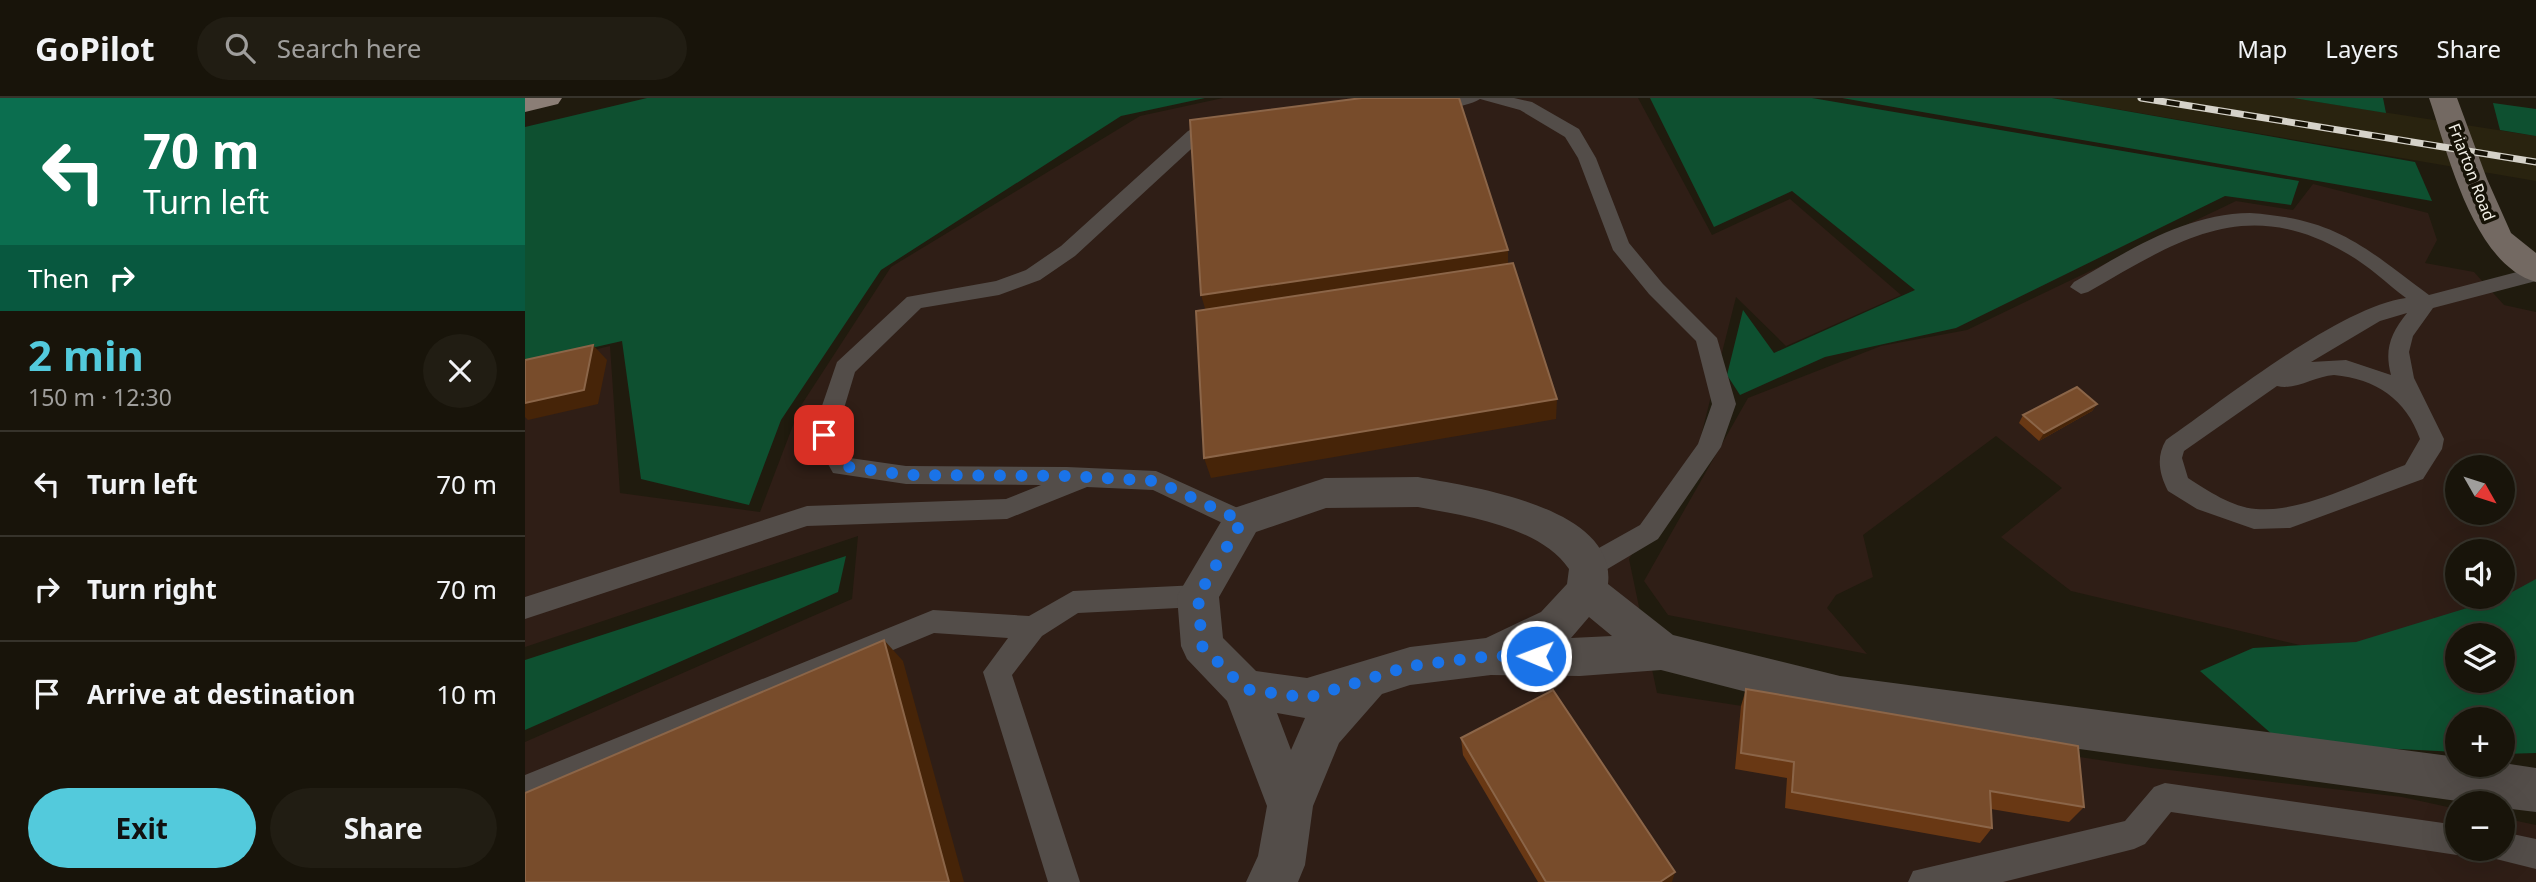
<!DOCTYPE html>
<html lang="en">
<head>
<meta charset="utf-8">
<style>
	body { margin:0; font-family:"Noto Sans",sans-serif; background:#211d13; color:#f1f3f6; height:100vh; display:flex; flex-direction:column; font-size:26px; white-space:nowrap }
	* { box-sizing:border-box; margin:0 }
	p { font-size:23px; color:#9f9e9c }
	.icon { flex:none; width:38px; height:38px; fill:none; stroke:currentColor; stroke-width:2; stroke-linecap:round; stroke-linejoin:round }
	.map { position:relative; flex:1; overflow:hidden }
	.panel { display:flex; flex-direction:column; background:#18140a; width:525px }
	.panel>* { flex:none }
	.top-card { background:#0b6e4f; color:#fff; overflow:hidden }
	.needle { width:46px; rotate:129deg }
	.fabs { position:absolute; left:1920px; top:357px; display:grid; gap:14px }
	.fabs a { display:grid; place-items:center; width:70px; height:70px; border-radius:50%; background:#18140a; box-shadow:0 7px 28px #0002,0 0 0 2px #36332b; font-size:35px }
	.pin { position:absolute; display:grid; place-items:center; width:60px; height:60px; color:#fff; margin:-30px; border-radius:14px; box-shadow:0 4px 10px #0006 }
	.me { position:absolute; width:77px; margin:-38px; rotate:271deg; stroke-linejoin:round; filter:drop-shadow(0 0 5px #0008) }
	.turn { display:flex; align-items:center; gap:24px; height:147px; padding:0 28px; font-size:32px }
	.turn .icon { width:91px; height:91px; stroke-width:2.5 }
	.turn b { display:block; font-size:49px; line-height:60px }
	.then { display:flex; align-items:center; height:66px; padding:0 28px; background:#0003; gap:14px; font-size:26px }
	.round { display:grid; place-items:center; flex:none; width:74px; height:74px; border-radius:37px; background:#211d13 }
	.overview { display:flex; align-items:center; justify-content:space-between; height:119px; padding:0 28px }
	h1 { font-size:42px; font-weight:700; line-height:52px; color:#53cadc }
	.primary-button { display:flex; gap:14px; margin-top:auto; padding:14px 28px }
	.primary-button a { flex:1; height:80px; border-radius:42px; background:#53cadc; color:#111; font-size:28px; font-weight:700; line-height:80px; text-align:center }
	.primary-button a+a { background:#211d13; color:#f1f3f6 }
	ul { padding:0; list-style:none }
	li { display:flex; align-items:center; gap:21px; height:105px; padding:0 28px; border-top:2px solid #36332b }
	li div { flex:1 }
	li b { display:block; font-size:26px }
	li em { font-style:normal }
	header { display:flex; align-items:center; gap:42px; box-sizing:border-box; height:98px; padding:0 35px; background:#18140a; border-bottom:2px solid #36332b }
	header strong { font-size:33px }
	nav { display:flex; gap:38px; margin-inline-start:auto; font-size:24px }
	.search { width:490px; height:63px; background:#211d13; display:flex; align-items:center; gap:18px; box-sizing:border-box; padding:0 24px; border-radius:38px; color:#9f9e9c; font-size:26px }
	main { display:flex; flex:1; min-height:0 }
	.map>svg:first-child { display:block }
	.built { fill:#29230f }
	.industrial { fill:#2f1e16; fill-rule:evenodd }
	.green { fill:#0e5030; fill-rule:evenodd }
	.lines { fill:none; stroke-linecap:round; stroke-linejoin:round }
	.lane { fill:#534d49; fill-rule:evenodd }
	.street { fill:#534d49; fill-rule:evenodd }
	.secondary { fill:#736962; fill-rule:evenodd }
	.primary { fill:#8b7e76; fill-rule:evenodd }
	.rail-casing { stroke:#d5d2c9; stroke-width:7 }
	.rail { stroke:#161206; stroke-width:4.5; stroke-dasharray:13; stroke-linecap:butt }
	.wall { fill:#693814 }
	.shaded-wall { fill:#462408 }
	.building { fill:#784c2b; stroke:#8b6548; stroke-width:2 }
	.route { stroke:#1a73e8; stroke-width:12; stroke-dasharray:0 21.6 }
	.labels { text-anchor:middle; stroke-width:7; stroke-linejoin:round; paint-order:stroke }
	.far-street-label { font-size:16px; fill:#f2f0e7; stroke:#161206 }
</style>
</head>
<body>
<header>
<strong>GoPilot</strong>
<div class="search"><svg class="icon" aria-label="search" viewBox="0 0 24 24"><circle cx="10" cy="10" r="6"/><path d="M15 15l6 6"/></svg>Search here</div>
<nav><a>Map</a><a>Layers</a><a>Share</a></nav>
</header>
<main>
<section class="panel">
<div class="top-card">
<div class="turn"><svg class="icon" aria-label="left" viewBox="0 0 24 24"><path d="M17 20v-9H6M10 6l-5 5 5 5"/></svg><div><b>70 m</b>Turn left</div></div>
<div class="then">Then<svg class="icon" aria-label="right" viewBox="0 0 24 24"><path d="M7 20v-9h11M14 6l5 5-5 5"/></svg></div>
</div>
<div class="overview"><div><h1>2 min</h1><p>150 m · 12:30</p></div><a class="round"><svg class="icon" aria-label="close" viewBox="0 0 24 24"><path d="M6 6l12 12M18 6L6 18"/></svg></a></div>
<ul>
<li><svg class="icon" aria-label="left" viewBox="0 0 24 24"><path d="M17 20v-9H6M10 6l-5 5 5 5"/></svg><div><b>Turn left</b></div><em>70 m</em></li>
<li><svg class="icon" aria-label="right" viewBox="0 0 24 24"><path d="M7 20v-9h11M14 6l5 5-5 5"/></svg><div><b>Turn right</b></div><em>70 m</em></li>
<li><svg class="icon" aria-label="arrive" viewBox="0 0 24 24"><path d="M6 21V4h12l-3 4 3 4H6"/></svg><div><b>Arrive at destination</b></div><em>10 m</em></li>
</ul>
<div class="primary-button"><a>Exit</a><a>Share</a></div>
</section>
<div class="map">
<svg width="2011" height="784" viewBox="0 0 2011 784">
	<rect width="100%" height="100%" fill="#201b0e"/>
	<path class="built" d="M1527 0H1768L2011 38V83Z"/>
	<g class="industrial">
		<path d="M698 0H1113L1187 137 1265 101 1376 197 1261 248 1211 199 1174 346 1104 461 1132 595 1627 670 1877 699 1932 711V751H1978V720L2011 727V784H0V644L327 501 333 438 0 549V268L85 248 95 395 235 414 275 309 366 169 615 18Z"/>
		<path d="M1788 86 1903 115 1912 142 1900 165 1949 174 1979 207 2011 214V505L1996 512 1796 552 1546 493 1476 439 1537 390 1471 338 1338 437 1348 479 1311 497 1302 510 1342 556 1143 517 1119 483 1223 300 1356 248 1442 232 1711 103 1768 112ZM1932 369H1978V415H1932ZM1932 453H1978V499H1932Z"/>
	</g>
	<g class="green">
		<path d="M122 0H680L596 18 356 172 256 322 224 407 116 381 97 243 0 265V29Z"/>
		<path d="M1125 0H1287L1774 83 1766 107 1700 98 1431 230 1300 259 1215 297 1202 277 1218 212 1249 255 1390 192 1267 93 1189 129Z"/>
		<path d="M1317 0H1527L1890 64 1907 103Z"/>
		<path d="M1768 0H1858L1861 15Z"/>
		<path d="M1968 5 2011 11V38L1975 32Z"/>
		<path d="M321 458 313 494 0 632V562Z"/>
		<path d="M2011 481V655L1978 656V621H1932V654L1757 645 1675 573 1728 550 1831 544 1978 499ZM1932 537H1978V583H1932Z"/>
	</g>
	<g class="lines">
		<g class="lane">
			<path d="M901 0H989L1007 4 1054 31 1071 60 1104 145 1138 186 1192 240 1211 306 1196 349 1133 441 1074 476 1065 479 1056 476 1052 468 1056 460 1115 427 1173 346 1187 306 1171 243 1124 196 1088 152 1053 60 1040 39 995 12 955 1C944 9 904 15 894 5Z"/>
			<path d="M696 23 702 24 705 28 677 41 550 158 515 182 474 197 396 210 330 274 311 337 325 360 381 368 542 369 631 373 726 416 730 423 726 430 717 433 708 430 628 392 562 389 482 421 282 428 0 521V499L282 408 481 401 516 387 381 386 308 375 287 337 312 264 382 199 471 183 501 172 536 148 663 33 677 26Z"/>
			<path d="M1725 115C1812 121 1838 148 1904 197L2011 169V183L1908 210 1888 238 1884 254 1889 280 1919 341 1917 351 1898 381 1765 430 1729 431 1672 411 1643 393C1634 375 1631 359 1641 342 1699 302 1814 209 1881 200 1861 185 1843 167 1821 155 1720 96 1652 143 1563 194L1556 196 1545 189 1549 184C1605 152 1659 116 1725 115ZM1882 215C1866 235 1859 251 1866 277L1821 262 1786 264 1855 223ZM1809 277C1851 281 1881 301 1895 341L1880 367C1837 383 1777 415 1731 411 1707 409 1683 393 1663 380L1657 360 1659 353 1752 288C1770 293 1790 278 1809 277Z"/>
			<path d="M673 487 682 490 686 498 682 506 673 509 553 515 517 538 487 577 555 784H523L458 574 483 540 409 535 0 705V677L408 512 504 518 548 493Z"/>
			<path d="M1640 685 1932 727V751H1944L1932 757 1646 714 1620 746 1609 751 1478 784H1383L1388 773 1600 723 1629 689Z"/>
			<path d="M1978 734 2011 741V771L1967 760 1963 751H1978Z"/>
		</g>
		<path class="street" d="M893 379C948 389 1092 409 1083 486L1148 537 1315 578 1932 659V667L1978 665 2011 670V714L1978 710V705H1947L1315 618 1136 572 1055 578 966 577 885 587 857 596 814 645 788 708 780 767 773 784H721L733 758 742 708 702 603 662 561 656 548 652 498 703 412 800 380ZM893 409C940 418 1015 428 1044 471L1042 486 1016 514 961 540 885 549 782 580 731 573 698 540 694 499 731 434 801 410ZM1064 519 1087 538 1046 540ZM752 615 780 620 766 652Z"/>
		<path class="secondary" d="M1904 0H1932L1962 81 1986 135 2011 155V184C1948 166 1923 55 1904 0Z"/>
		<path class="primary" d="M0 0H37L33 6 0 14Z"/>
		<defs>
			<path id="rail" d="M1616 0 2011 64"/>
		</defs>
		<use href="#rail" class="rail-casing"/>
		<use href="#rail" class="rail"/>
	</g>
	<g class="wall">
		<path d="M1572 306 1567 313 1514 343 1494 325 1498 317Z"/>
		<path d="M1221 591 1559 709 1544 724 1466 711 1467 730 1455 745 1260 710 1262 680 1210 671 1216 608Z"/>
		<path d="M936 640 1147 784H1013L938 657Z"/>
	</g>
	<g class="shaded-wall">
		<path d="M983 152V172L682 217 676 197Z"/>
		<path d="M68 247 82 262 73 306 3 322 0 319V305Z"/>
		<path d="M1032 301 1031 321 686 380 679 360Z"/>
		<path d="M1572 306 1567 313 1514 343 1519 335Z"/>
		<path d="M359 542 378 563 439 784H424Z"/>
		<path d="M1150 774 1147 784H1135Z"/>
	</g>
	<g class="building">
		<path d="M837 0H934L983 152 676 197 665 22Z"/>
		<path d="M988 165 1032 301 679 360 671 213Z"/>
		<path d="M68 247 59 292 0 305V262Z"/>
		<path d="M1552 289 1572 306 1519 335 1498 317Z"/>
		<path d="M359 542 424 784H0V695Z"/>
		<path d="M1221 591 1553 648 1559 709 1465 693 1467 730 1267 694 1269 664 1216 655Z"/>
		<path d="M1028 592 1150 774 1135 784H1021L936 640Z"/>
	</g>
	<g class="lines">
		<path class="route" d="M299 337 317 368 381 377 542 378 631 383 717 423 673 498 677 548 720 591 782 600 885 568 966 558H1011"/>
	</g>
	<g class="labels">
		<g class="far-street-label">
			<text transform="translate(1947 74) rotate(69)" y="6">Friarton Road</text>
		</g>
	</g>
</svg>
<div class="fabs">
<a><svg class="needle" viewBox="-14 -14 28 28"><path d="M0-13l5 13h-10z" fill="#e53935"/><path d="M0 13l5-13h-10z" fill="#9f9e9c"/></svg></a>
<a><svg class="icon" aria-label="sound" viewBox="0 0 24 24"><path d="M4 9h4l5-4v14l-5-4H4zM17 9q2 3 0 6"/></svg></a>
<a><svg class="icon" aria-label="layers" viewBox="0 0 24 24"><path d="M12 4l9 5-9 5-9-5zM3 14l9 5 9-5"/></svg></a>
<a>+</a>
<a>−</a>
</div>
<div class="pin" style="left:299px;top:337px;background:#d93025"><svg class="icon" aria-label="arrive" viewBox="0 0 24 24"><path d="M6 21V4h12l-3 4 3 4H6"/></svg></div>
<svg class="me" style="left:1011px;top:558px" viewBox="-20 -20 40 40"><circle r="17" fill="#1a73e8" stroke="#fff" stroke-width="3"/><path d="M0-11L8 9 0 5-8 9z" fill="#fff"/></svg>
</div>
</main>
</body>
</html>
